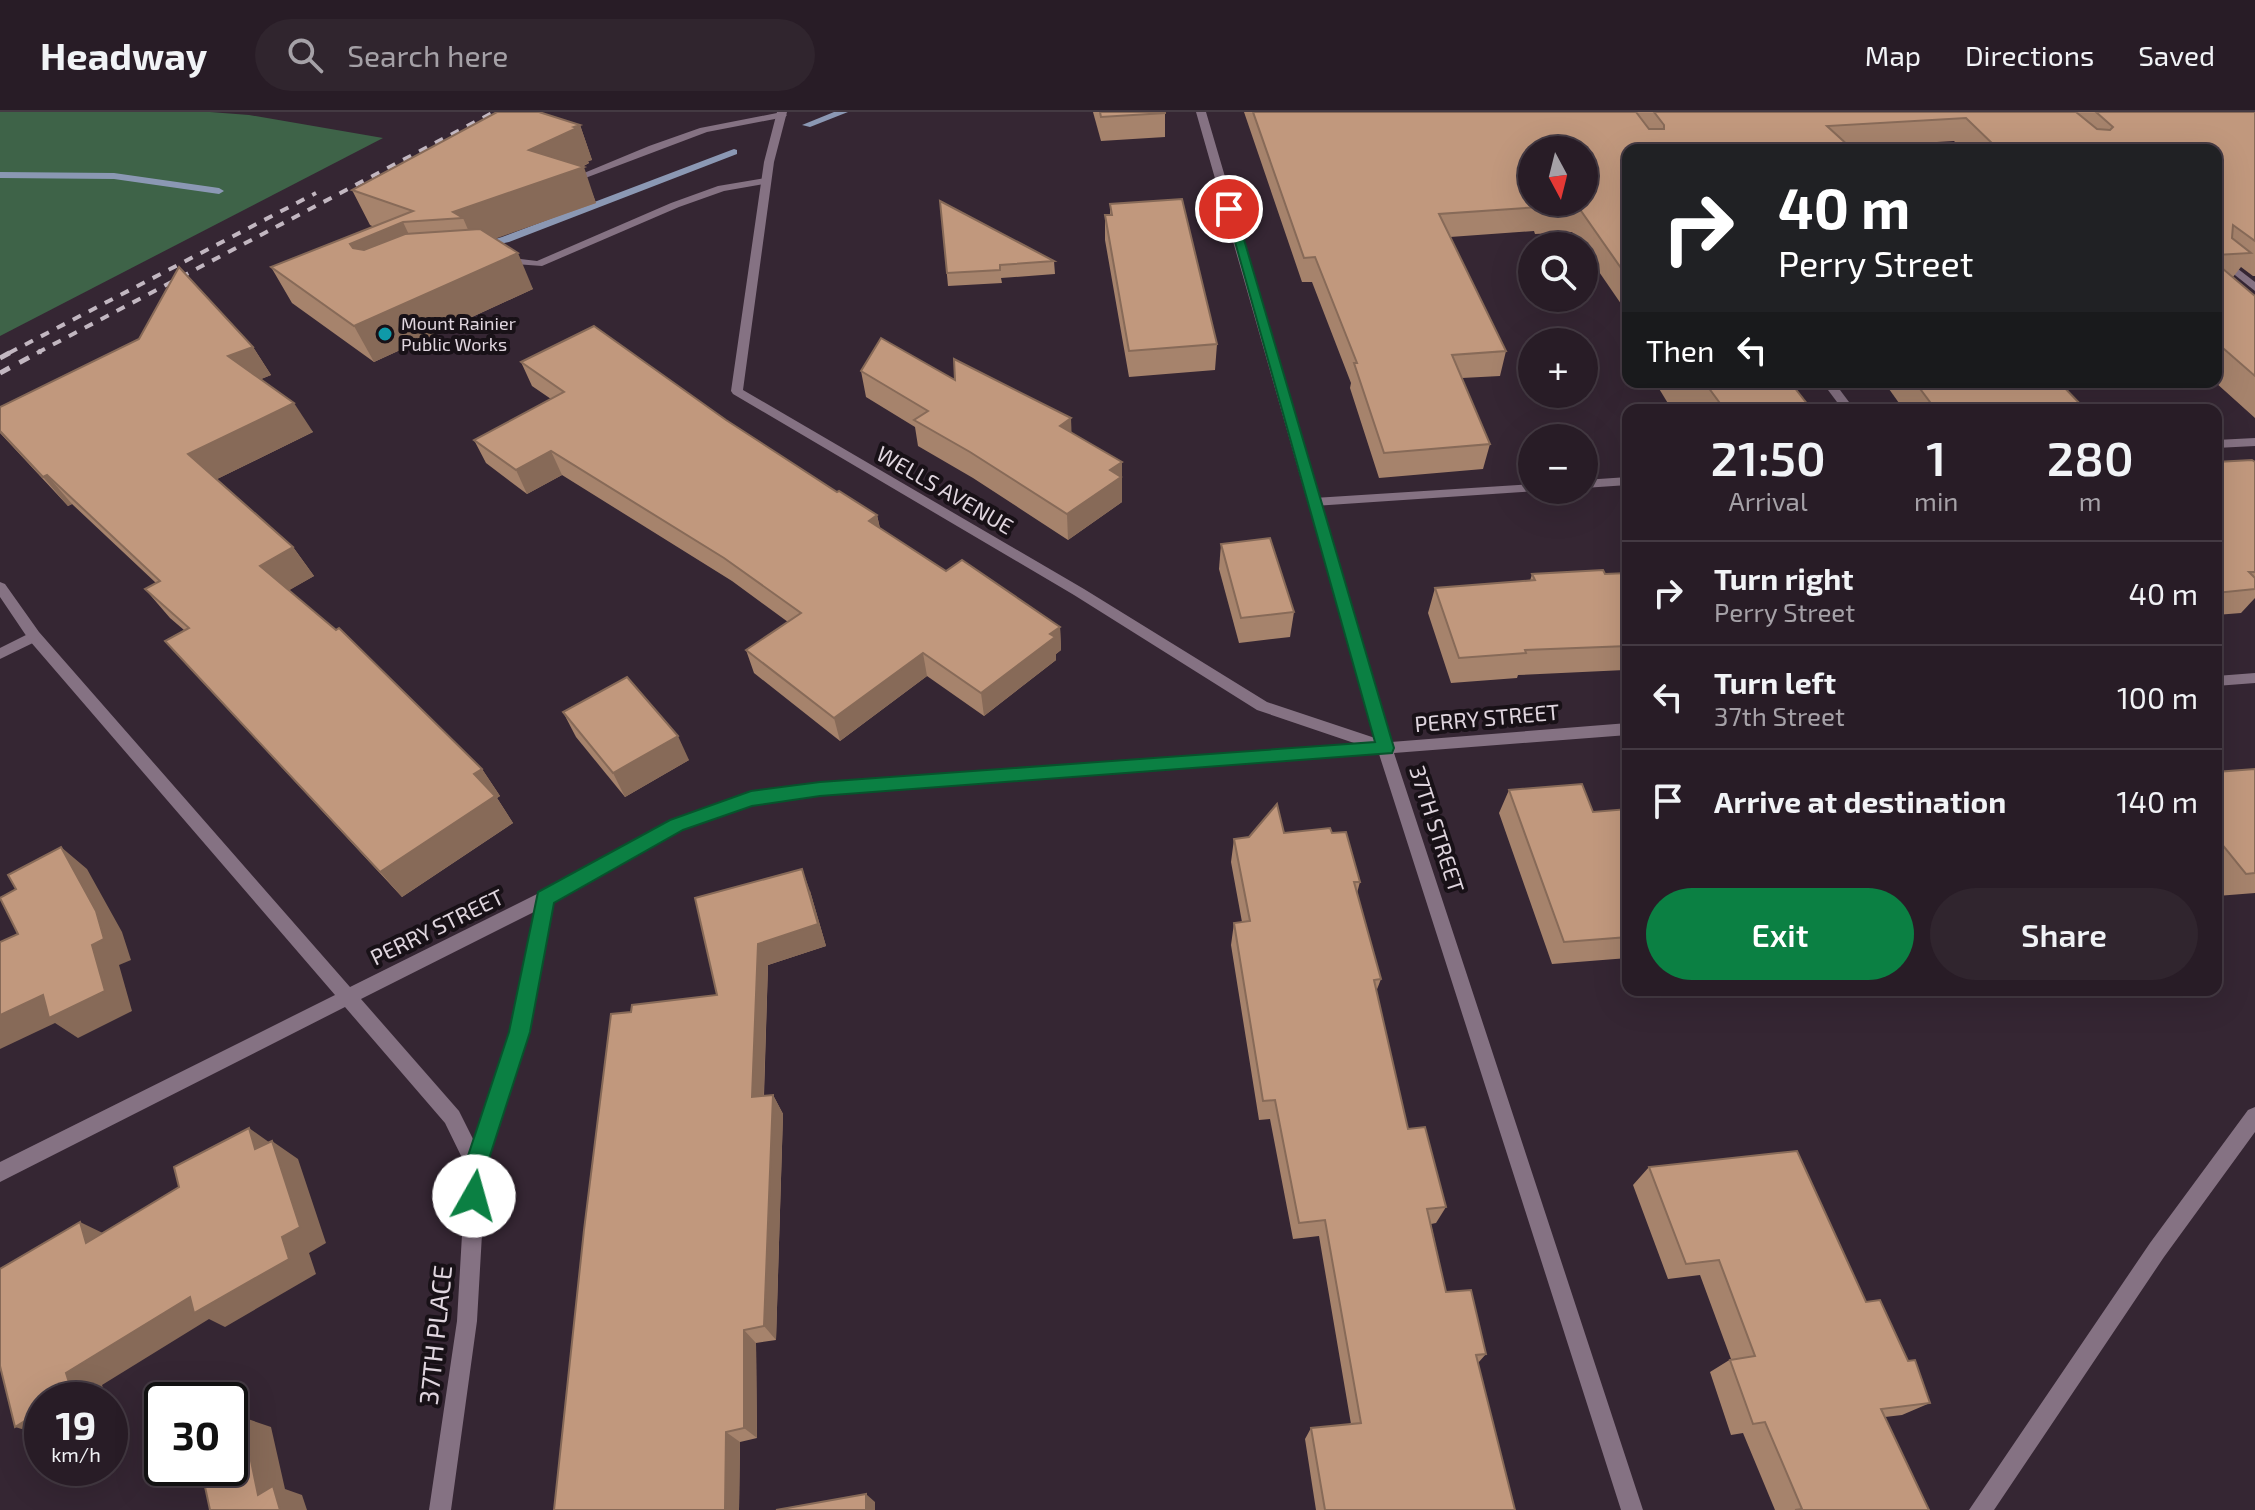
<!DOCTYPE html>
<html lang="en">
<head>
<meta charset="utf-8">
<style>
	body { margin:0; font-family:"Exo 2",sans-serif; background:#30252e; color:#f1f3f6; height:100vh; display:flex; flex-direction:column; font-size:30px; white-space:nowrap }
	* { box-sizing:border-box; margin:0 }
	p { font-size:26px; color:#a5a1a7 }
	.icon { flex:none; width:44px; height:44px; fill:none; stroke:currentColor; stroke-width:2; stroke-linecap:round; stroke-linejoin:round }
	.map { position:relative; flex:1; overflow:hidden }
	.details { position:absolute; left:1622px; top:292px; width:600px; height:592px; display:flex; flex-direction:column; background:#281c26; border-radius:16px; box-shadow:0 8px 32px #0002,0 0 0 2px #443a43 }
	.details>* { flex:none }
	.guide { position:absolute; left:1622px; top:32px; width:600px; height:244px; border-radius:16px; box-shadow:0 8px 32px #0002,0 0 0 2px #443a43; background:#202124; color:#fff; overflow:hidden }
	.needle { width:52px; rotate:173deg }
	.tools { position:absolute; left:1518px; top:24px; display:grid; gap:16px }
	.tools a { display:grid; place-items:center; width:80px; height:80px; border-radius:50%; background:#281c26; box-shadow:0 8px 32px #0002,0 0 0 2px #443a43; font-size:40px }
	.speed { position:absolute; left:24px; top:1270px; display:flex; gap:16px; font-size:40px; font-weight:700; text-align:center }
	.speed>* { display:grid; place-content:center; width:104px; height:104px; border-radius:50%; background:#281c26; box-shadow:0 8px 32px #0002,0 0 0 2px #443a43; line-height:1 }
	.speed small { font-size:20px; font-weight:400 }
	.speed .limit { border:4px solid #111; border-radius:12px; background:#fff; color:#111 }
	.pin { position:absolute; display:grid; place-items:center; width:68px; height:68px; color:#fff; margin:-34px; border:4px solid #fff; border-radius:50%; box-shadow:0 2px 8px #0007 }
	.me { position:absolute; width:88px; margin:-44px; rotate:7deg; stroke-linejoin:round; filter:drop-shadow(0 0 6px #0008) }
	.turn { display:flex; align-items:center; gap:28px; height:168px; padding:0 24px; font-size:36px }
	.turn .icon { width:104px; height:104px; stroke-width:2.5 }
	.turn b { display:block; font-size:56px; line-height:68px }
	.then { display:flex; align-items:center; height:76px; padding:0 24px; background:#0003; gap:16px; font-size:30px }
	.eta { display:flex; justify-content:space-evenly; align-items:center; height:136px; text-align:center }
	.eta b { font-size:48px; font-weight:600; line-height:56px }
	.primary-button { display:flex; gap:16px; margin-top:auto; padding:16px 24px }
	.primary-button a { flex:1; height:92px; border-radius:48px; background:#0b8043; color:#fff; font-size:32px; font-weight:600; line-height:92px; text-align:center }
	.primary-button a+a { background:#30252e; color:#f1f3f6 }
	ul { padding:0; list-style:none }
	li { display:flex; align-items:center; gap:24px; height:104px; padding:0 24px; border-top:2px solid #443a43 }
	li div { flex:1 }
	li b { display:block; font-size:30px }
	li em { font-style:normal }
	header { display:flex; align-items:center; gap:48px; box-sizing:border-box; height:112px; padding:0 40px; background:#281c26; border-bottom:2px solid #443a43 }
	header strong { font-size:38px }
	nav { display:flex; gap:44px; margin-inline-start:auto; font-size:28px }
	.search { width:560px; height:72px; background:#30252e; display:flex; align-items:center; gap:20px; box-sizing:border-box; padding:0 28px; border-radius:44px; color:#a5a1a7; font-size:30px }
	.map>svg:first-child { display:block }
	.forest { fill:#3e6348 }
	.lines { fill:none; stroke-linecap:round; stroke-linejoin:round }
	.stream { fill:#8b98b4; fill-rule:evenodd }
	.service { fill:#857283; fill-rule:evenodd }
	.minor { fill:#857283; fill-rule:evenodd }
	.rail-far1 { stroke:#c2b7c1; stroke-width:4; stroke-dasharray:9 9; stroke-linecap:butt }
	.rail { stroke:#c2b7c1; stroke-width:5; stroke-dasharray:11 11; stroke-linecap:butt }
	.wall { fill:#a6836c }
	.shaded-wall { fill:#876a58 }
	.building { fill:#c1987d; stroke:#876a58; stroke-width:2; fill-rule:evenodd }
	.route { fill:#0b8043; stroke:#07532c; stroke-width:2 }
	.culture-dot { fill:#0f9aa8; stroke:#181117; stroke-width:3 }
	.labels { text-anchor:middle; stroke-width:8; stroke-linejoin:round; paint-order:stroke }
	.far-poi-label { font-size:18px; fill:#e0d6df; stroke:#181117; text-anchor:start }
	.street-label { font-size:22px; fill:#e0d6df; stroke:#181117 }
	.near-street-label { font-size:26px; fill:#e0d6df; stroke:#181117 }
</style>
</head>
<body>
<header>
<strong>Headway</strong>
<div class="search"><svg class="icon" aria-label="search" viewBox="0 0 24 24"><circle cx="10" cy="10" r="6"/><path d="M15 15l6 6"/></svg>Search here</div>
<nav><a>Map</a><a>Directions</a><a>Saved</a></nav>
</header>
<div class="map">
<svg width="2255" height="1398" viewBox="0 0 2255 1398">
	<rect width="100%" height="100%" fill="#352633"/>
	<path class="forest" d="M0 0H210L249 3 383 26 0 224Z"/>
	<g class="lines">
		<g class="stream">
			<path d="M834 0H848L810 15 802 13Z"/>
			<path d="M734 37 737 38V42L509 130 481 136 476 133 502 125Z"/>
			<path d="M0 60 114 61 219 76 224 79 219 82 114 67 0 66Z"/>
		</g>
		<g class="service">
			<path d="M782 0 787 3 785 5 707 20 580 68 572 66 649 34 700 16Z"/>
			<path d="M766 66 769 67V71L724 79 679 95 542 154 503 151 498 148 503 145 537 149 671 91 718 74Z"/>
			<path d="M2255 326V334L2216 336V328Z"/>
			<path d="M1628 365V373L1584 376V368Z"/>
			<path d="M1532 372V378L1537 379 1314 394 1308 390 1314 386Z"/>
			<path d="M34 519 41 524 39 528 0 547V536Z"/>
			<path d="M2255 995V1020L2164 1145 1994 1398H1969L2150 1131 2248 998Z"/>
		</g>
		<g class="minor">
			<path d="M777 0H787L774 50 743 278 1084 477 1267 590 1375 626 1196 0H1206L1391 630 1628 611V623L1394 641 1643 1398H1621L1379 642 820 683 752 693 682 718 553 790 529 920 486 1053 477 1209 451 1398H429L457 1209 466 1054 445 1011 345 895 0 1070V1050L335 883 29 528 0 485V470L5 472 39 520 350 875 539 781 670 708 751 681 820 671 1357 632 1257 598 1074 483 733 282 731 279 764 50ZM534 800 511 920 474 1029 459 999 361 887Z"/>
			<path d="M2216 140 2255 170V179L2216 148Z"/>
			<path d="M1822 270H1834L1855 298H1843Z"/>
			<path d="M2255 561V571L2216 574V564Z"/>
		</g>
		<g class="rail-far1">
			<path d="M9 241 316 81"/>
			<path d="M37 241 494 0"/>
		</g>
		<g class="rail">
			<path d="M0 246 13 239"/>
			<path d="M0 261 41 239"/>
		</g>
	</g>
	<g class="wall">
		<path d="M1093 0H1165V25L1101 29Z"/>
		<path d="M1244 0H2255V164H2253L2241 155 2233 165 2255 184V306L2215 270H2216V38H1963L1954 29 1851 35 1850 38H1628V225L1623 217 1628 202 1584 138V134H1582L1572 120 1535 122 1534 119 1450 125 1506 239 1500 264 1462 266 1490 332 1483 357 1379 366 1350 276 1351 271 1312 170H1302Z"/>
		<path d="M580 13 592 48 588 49 589 51 582 55 596 91 495 126 533 177 374 250 292 191 271 155 374 115 370 113 352 78Z"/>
		<path d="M940 89 1054 149 1055 162 1001 166 1002 171 948 174Z"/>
		<path d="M1110 92 1217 232 1215 258 1129 265 1105 128V103H1110Z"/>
		<path d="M253 235 271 263 261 267 313 320 217 367 293 435 314 464 289 478 482 657 500 684 497 686 513 711 402 785 165 529 184 518 170 506 145 477 156 471 72 392 68 394 0 321V295Z"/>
		<path d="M521 250 726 308 837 380 877 403 880 416 946 459 1060 515 1061 538 1056 542V548L984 604 927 564 840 629 754 561 746 538 788 510 732 469 562 363 527 382 486 351 474 328 551 287 532 274Z"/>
		<path d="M861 259 955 268 1072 321 1122 350V390L1068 428 973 366 918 334 915 315 866 285Z"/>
		<path d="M1655 270H1790L1812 298H1672Z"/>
		<path d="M1884 270H2059L2086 298H1904Z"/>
		<path d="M2216 350H2255V486L2241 501 2216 503Z"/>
		<path d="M1221 432 1294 500 1290 525 1239 531 1219 457Z"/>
		<path d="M1628 461V551L1625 558 1518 563 1517 566 1451 571 1428 501 1435 476 1530 469 1532 462H1605Z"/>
		<path d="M563 600 689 648 625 685 576 625Z"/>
		<path d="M2255 657V781L2217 784 2216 783V660Z"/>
		<path d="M1509 678 1593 700 1628 697V846L1552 852 1499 701Z"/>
		<path d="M1284 721H1332L1360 770 1357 781 1381 867 1376 880 1408 1017 1446 1095 1436 1111 1431 1112 1446 1180 1486 1242 1478 1251 1515 1398H1316L1305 1327 1311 1316 1351 1312 1319 1124 1293 1127 1270 1007 1259 1008 1231 833 1234 811 1242 810 1231 750 1234 727Z"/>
		<path d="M810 779 826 834 768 853 764 984 773 983 783 1002 776 1228 756 1231 757 1326 740 1330 739 1398H554L631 900 717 883Z"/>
		<path d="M1649 1055 1866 1190 1908 1249 1930 1291 1902 1303 1885 1305 1929 1398H1775L1743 1321 1731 1323 1710 1260 1731 1247 1700 1163 1668 1167 1633 1073Z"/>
	</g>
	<g class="shaded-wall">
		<path d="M580 13 592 48 588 49 589 51 571 60 584 55 596 91 475 134 463 106 453 100 529 38Z"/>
		<path d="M403 110 420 146 369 168 350 132Z"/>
		<path d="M518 141 533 177 374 250 354 214Z"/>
		<path d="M253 235 271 263 247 273 228 244Z"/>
		<path d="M294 291 313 320 209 371 188 342Z"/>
		<path d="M1071 306 1072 332 1060 314Z"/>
		<path d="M551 339 562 363 527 382 516 358Z"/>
		<path d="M1122 350V390L1068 428 1067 402 1110 358Z"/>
		<path d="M47 363 72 392 68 394 43 365Z"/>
		<path d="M877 403 882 427 869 409Z"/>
		<path d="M293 435 314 464 281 483 260 454Z"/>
		<path d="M1060 515 1061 538 1056 542V548L984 604 981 581 1050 522Z"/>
		<path d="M923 541 927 564 840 629 834 606Z"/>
		<path d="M678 624 689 648 625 685 613 661Z"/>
		<path d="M482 657 500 684 497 686 513 711 402 785 380 760 474 662Z"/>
		<path d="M61 735 87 757 122 820 131 848 119 853 132 899 78 926 55 911 0 937V903Z"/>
		<path d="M802 757 810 779 826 834 768 853 763 1004 752 985 758 832Z"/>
		<path d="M773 983 783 1002 776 1228 764 1214Z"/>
		<path d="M249 1016 273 1033 272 1029 298 1047 326 1131 309 1141 316 1162 225 1215 209 1207 102 1273 107 1288H59L66 1261 282 1125Z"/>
		<path d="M80 1110 113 1126 86 1131Z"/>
		<path d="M744 1218 756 1231 757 1326 744 1316Z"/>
		<path d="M42 1298V1323L15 1315Z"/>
		<path d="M242 1305 271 1315 285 1377 302 1383 307 1398H280L258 1383Z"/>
		<path d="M726 1320 740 1330 739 1398H725Z"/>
		<path d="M866 1382 875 1390V1398H866Z"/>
	</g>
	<g class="building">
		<path d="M497 0H539L580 13 574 15 577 16 529 38 584 55 453 100 463 106 403 110 350 132 353 136 364 138 405 122 480 117 518 141 354 214 271 155 413 99 352 78Z"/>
		<path d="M1100 0H1165V1L1101 5Z"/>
		<path d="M1253 0H1636L1649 17H1664V13L1654 0H2076L2097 17 2110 18 2113 15 2096 0H2255V129L2233 113 2232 126 2251 141 2216 143V38H1999L1966 6 1827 14 1851 36 1830 38H1628V166L1579 96 1542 98 1540 95 1439 102 1506 239 1452 243 1490 332 1384 341 1354 251H1357L1315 145 1304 146ZM1532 38H1584V90H1532Z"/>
		<path d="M1182 87 1217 232 1129 239 1105 103H1112L1110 92Z"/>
		<path d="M940 89 1054 149 1000 153V158L947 161Z"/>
		<path d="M2216 151 2255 184V264L2216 230Z"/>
		<path d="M179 155 253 235 228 244 294 291 188 342 293 435 260 454 336 518 339 516 482 657 474 662 495 684 380 760 165 529 189 516 145 477 160 469 47 363 43 365 0 319V295L139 227Z"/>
		<path d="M594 214 726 308 837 380 839 379 877 403 869 409 946 459 962 448 1060 515 1050 522 1055 525 981 581 923 541 834 606 746 538 801 501 724 446 551 339 516 358 474 328 564 280 521 250Z"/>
		<path d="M881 226 955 268 954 247 1071 306 1060 314 1122 350 1110 358 1121 365 1067 402 970 340 914 308 928 299 861 259Z"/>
		<path d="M1680 270H1790L1812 298H1725L1708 275 1685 277Z"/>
		<path d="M1915 270H2059L2086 298H1936Z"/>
		<path d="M2252 348 2255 350V460H2249L2255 466V477L2216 481V350Z"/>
		<path d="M1270 426 1294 500 1241 506 1221 432Z"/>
		<path d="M1603 458 1605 462 1628 461V534L1525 538 1526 541 1459 546 1435 476 1535 468 1532 462Z"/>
		<path d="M627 565 678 624 613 661 563 600Z"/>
		<path d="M2255 657V761L2246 762 2216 725V660Z"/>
		<path d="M1582 672 1593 700 1628 697V825L1564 830 1509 678Z"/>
		<path d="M1277 692 1284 721 1330 716 1332 721 1346 720 1360 770H1354L1381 867 1374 868 1408 1017 1425 1015 1446 1095 1427 1097 1446 1180 1471 1178 1486 1242 1476 1243 1515 1398H1325L1311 1316 1361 1311 1325 1108 1299 1111 1275 988 1263 989 1234 811 1250 809 1234 727 1249 725Z"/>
		<path d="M61 735 96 799 104 827 92 833 105 879 49 906 43 883 0 903V830L18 822 0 786 16 777 8 763Z"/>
		<path d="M802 757 818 812 758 832 752 985 773 983 764 1214 744 1218V1316L726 1320 725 1398H554L584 1118 611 902 631 900 632 893 717 883 695 786Z"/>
		<path d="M249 1016 255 1037 272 1029 300 1115 282 1125 289 1147 194 1201 190 1185 66 1261 72 1280 59 1288H42V1298L15 1315 0 1254V1157L80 1110 86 1131 179 1075 174 1055Z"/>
		<path d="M1797 1039 1866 1190 1880 1188 1908 1249 1915 1248 1930 1291 1881 1297 1929 1398H1795L1802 1397 1765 1310 1753 1312 1730 1248 1755 1244 1719 1148 1686 1152 1649 1055Z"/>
		<path d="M242 1305 258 1383 273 1374 280 1398H210L201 1356H230V1312Z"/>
		<path d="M866 1382V1398H776Z"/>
	</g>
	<path class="route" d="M1225 94 1235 97 1394 636 1392 641 820 684 752 694 683 718 554 791 530 920 487 1053 482 1092 474 1095 466 1092 463 1084 465 1053 509 920 538 780 670 708 751 679 820 670 1375 630Z"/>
	<circle class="culture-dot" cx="385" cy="222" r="8"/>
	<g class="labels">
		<g class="far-poi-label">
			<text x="401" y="218">Mount Rainier<tspan x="401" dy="21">Public Works</tspan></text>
		</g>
		<g class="street-label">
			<text transform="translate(945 378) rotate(30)" y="8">WELLS AVENUE</text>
			<text transform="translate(1487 606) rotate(-5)" y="8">PERRY STREET</text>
			<text transform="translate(1437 717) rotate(72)" y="8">37TH STREET</text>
			<text transform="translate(437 815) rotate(-26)" y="8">PERRY STREET</text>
		</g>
		<g class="near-street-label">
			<text transform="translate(436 1223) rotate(-84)" y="9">37TH PLACE</text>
		</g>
	</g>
</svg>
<div class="tools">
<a><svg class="needle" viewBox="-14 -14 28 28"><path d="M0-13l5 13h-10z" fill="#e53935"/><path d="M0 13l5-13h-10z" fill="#a5a1a7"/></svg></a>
<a><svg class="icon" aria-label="search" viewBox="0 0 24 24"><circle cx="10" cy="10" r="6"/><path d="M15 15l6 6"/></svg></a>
<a>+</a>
<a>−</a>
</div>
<div class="speed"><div>19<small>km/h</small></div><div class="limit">30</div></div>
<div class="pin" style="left:1229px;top:97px;background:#d93025"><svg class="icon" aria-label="arrive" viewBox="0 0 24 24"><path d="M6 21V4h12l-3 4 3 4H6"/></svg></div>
<svg class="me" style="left:474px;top:1084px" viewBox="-20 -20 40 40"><circle r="19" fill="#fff"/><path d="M0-13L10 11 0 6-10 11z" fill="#0b8043"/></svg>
<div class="guide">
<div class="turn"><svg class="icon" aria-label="right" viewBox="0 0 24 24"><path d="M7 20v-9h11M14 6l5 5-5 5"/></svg><div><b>40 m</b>Perry Street</div></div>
<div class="then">Then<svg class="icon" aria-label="left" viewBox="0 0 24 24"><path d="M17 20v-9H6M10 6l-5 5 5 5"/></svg></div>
</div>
<section class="details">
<div class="eta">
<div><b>21:50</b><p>Arrival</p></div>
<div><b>1</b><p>min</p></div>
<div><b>280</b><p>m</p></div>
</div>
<ul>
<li><svg class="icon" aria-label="right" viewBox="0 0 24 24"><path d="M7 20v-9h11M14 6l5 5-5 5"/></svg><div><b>Turn right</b><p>Perry Street</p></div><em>40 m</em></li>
<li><svg class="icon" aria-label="left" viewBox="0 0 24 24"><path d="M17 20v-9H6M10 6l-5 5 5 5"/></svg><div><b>Turn left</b><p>37th Street</p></div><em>100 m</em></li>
<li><svg class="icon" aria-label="arrive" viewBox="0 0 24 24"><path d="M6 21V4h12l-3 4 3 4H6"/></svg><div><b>Arrive at destination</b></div><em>140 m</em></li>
</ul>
<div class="primary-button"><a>Exit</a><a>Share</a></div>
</section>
</div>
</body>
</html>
